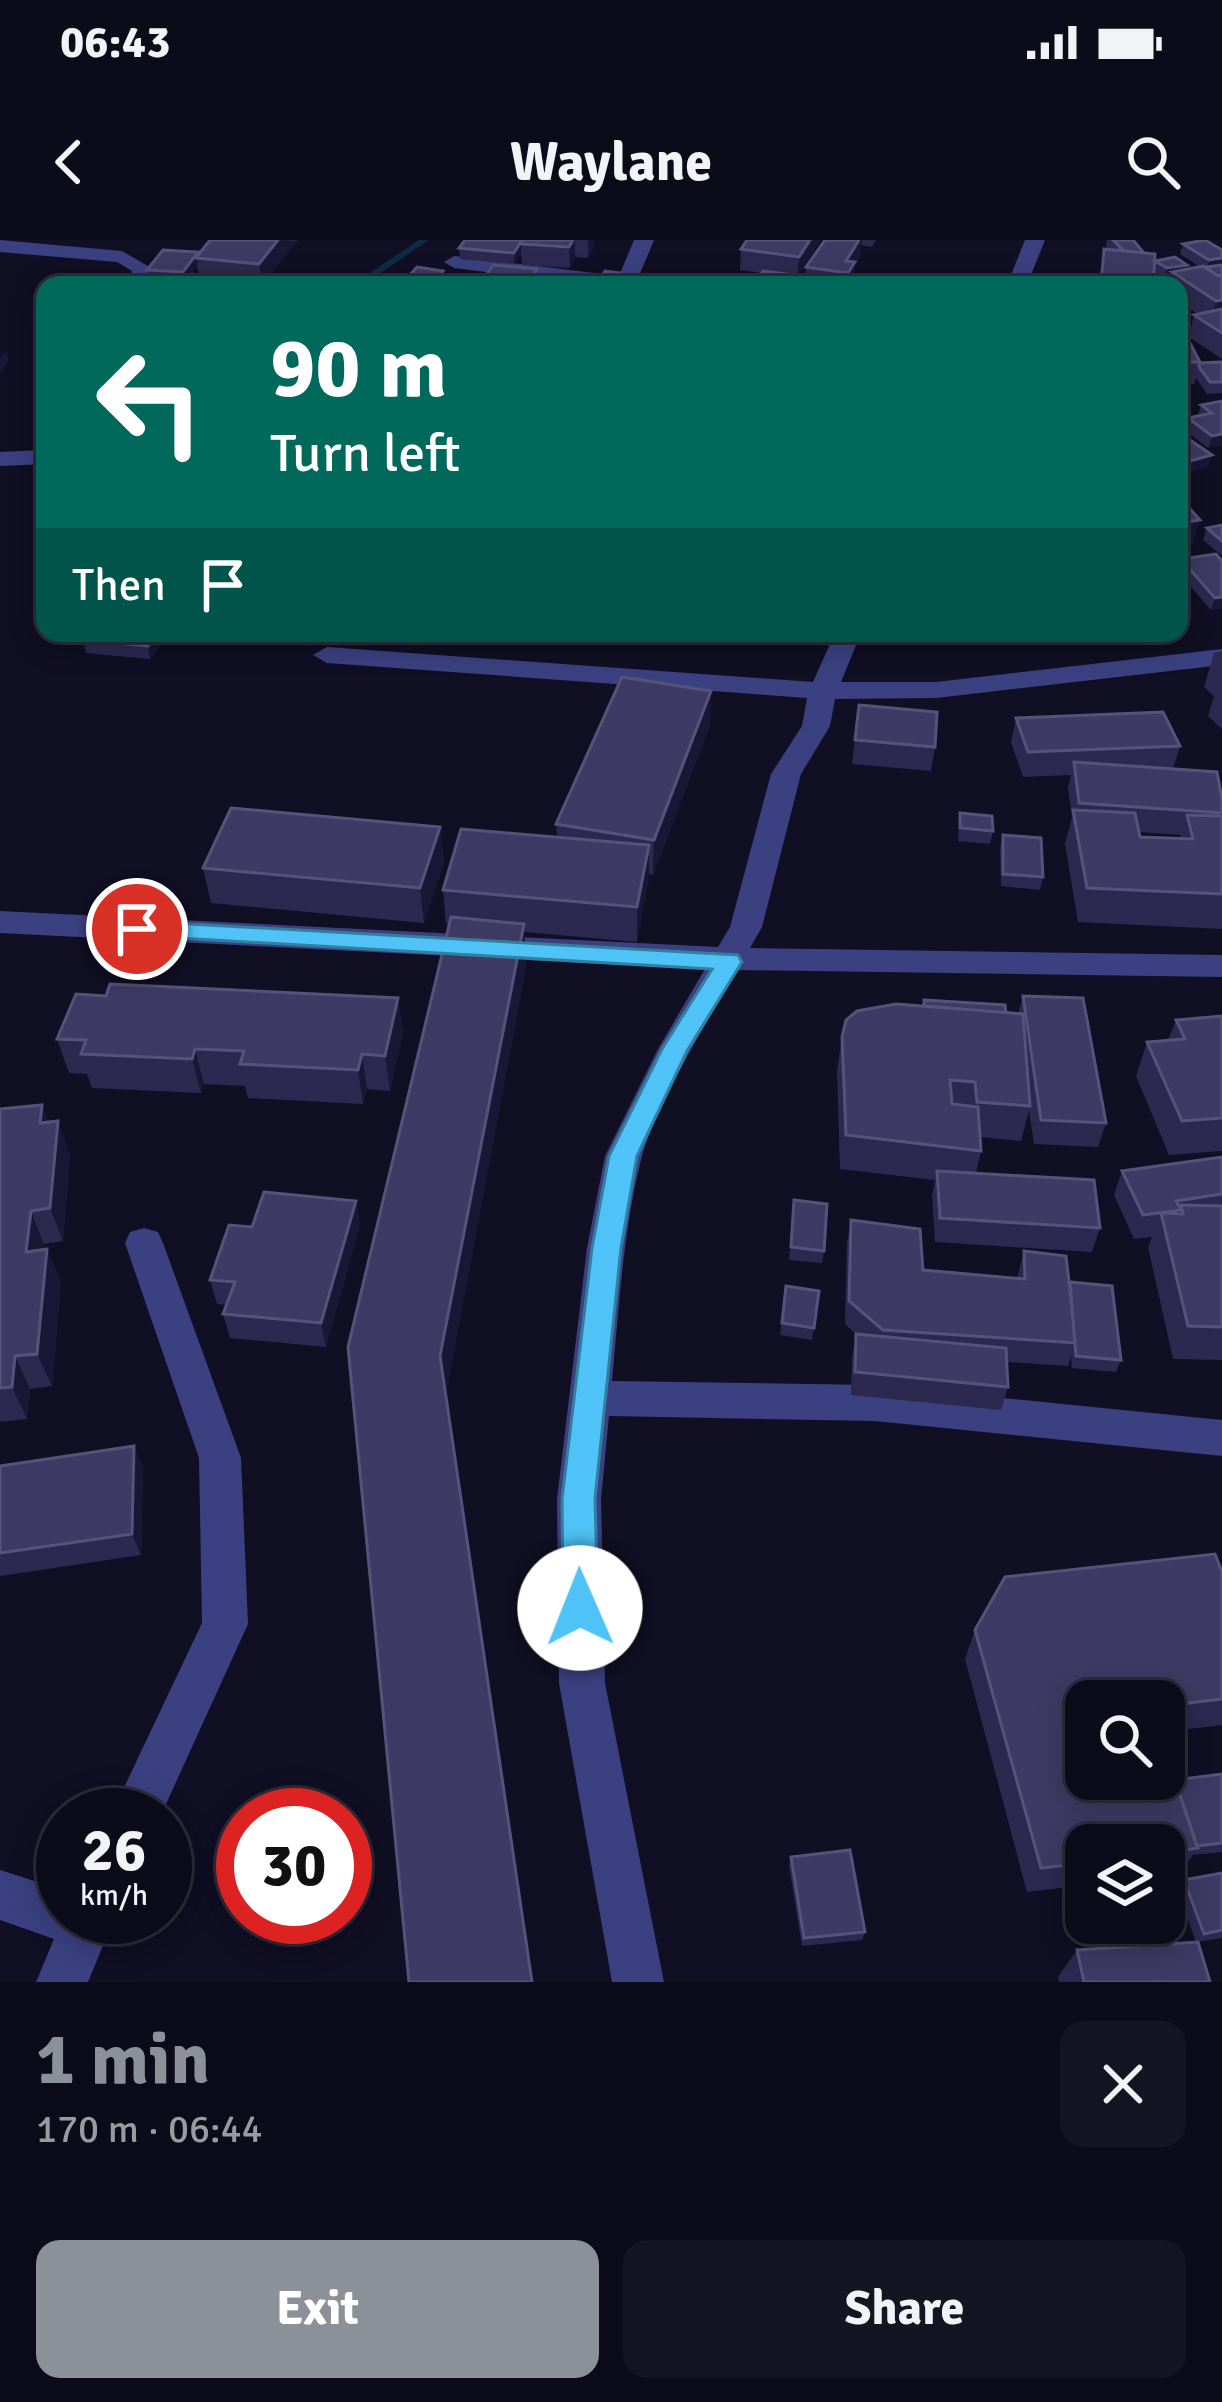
<!DOCTYPE html>
<html lang="en">
<head>
<meta charset="utf-8">
<style>
	body { margin:0; font-family:Signika,sans-serif; background:#151423; color:#f1f3f6; height:100vh; display:flex; flex-direction:column; font-size:45px; white-space:nowrap }
	* { box-sizing:border-box; margin:0 }
	p { font-size:39px; color:#9a9ba2 }
	.icon { flex:none; width:66px; height:66px; fill:none; stroke:currentColor; stroke-width:2; stroke-linecap:round; stroke-linejoin:round }
	.map { position:relative; height:1742px; overflow:hidden }
	.sheet { display:flex; flex-direction:column; background:#0c0b1a; flex:1 }
	.sheet>* { flex:none }
	.top-card { position:absolute; left:36px; top:36px; width:1152px; height:366px; border-radius:24px; box-shadow:0 6px 30px #0003,0 0 0 3px #2c2b39; background:#00695c; color:#fff; overflow:hidden }
	.tools { position:absolute; left:1065px; top:1440px; display:grid; gap:24px }
	.tools a { display:grid; place-items:center; width:120px; height:120px; border-radius:24px; background:#0c0b1a; box-shadow:0 6px 30px #0003,0 0 0 3px #2c2b39; font-size:60px }
	.speed { position:absolute; left:36px; top:1548px; display:flex; gap:24px; font-size:60px; font-weight:700; text-align:center }
	.speed>* { display:grid; place-content:center; width:156px; height:156px; border-radius:50%; background:#0c0b1a; box-shadow:0 6px 30px #0003,0 0 0 3px #2c2b39; line-height:1 }
	.speed small { font-size:30px; font-weight:400 }
	.speed .limit { border:18px solid #d22; background:#fff; color:#111 }
	.pin { position:absolute; display:grid; place-items:center; width:102px; height:102px; color:#fff; margin:-51px; border:6px solid #fff; border-radius:50%; box-shadow:0 3px 12px #0007 }
	.me { position:absolute; width:132px; margin:-66px; rotate:359deg; stroke-linejoin:round; filter:drop-shadow(0 0 9px #0008) }
	.turn { display:flex; align-items:center; gap:42px; height:252px; padding:0 36px; font-size:54px }
	.turn .icon { width:156px; height:156px; stroke-width:2.5 }
	.turn b { display:block; font-size:84px; line-height:102px }
	.then { display:flex; align-items:center; height:114px; padding:0 36px; background:#0003; gap:24px; font-size:45px }
	.round { display:grid; place-items:center; flex:none; width:126px; height:126px; border-radius:24px; background:#151423 }
	.summary { display:flex; align-items:center; justify-content:space-between; height:204px; padding:0 36px }
	h1 { font-size:72px; font-weight:800; line-height:90px; color:#8c9099 }
	.action { display:flex; gap:24px; margin-top:auto; padding:24px 36px }
	.action a { flex:1; height:138px; border-radius:24px; background:#8c9099; color:#fff; font-size:48px; font-weight:800; line-height:138px; text-align:center }
	.action a+a { background:#151423; color:#f1f3f6 }
	.status { display:flex; justify-content:space-between; align-items:center; height:84px; padding:0 60px; background:#0c0b1a; direction:ltr }
	.status svg { height:33px; fill:currentColor }
	header { display:flex; justify-content:space-between; align-items:center; height:156px; padding:0 36px; background:#0c0b1a; font-size:54px; font-weight:800 }
	.map>svg:first-child { display:block }
	.lines { fill:none; stroke-linecap:round; stroke-linejoin:round }
	.stream { fill:#0f2a46; fill-rule:evenodd }
	.minor { fill:#3b4080; fill-rule:evenodd }
	.wall { fill:#2c2850; fill-rule:evenodd }
	.shaded-wall { fill:#191636 }
	.building { fill:#3d3a63; stroke:#55527b; stroke-width:3 }
	.route { fill:#4fc3f7; stroke:#337fa1; stroke-width:3 }
</style>
</head>
<body>
<div class="status"><b>06:43</b><svg viewBox="0 0 49 12"><path d="M0 12V9h3v3zM5 12V6h3v6zM10 12V3h3v9zM15 12V0h3v12zM26 1h20v11H26zM47 4h2v5h-2z"/></svg></div>
<header><svg class="icon" aria-label="back" viewBox="0 0 24 24"><path d="M15 5l-7 7 7 7"/></svg>Waylane<svg class="icon" aria-label="search" viewBox="0 0 24 24"><circle cx="10" cy="10" r="6"/><path d="M15 15l6 6"/></svg></header>
<div class="map">
<svg width="1222" height="1742" viewBox="0 0 1222 1742">
	<rect width="100%" height="100%" fill="#100f23"/>
	<g class="lines">
		<path class="stream" d="M419 0H429L363 45H352Z"/>
		<g class="minor">
			<path d="M0 0 122 11 153 29 147 45H127L132 31 117 22 0 12Z"/>
			<path d="M634 0H654L639 36 651 45H592L454 28 444 22 454 16 619 36Z"/>
			<path d="M1025 0H1045L1027 45H1007Z"/>
			<path d="M45 210V224L0 226V212Z"/>
			<path d="M835 393H861L841 442H936L1222 409V425L936 458 835 459 830 486 801 534 762 687 750 708 1222 715V737L737 730C708 781 655 865 641 920 623 992 619 1068 612 1141L875 1145 1222 1180V1216L875 1181 609 1176 601 1259 605 1443 664 1742H612L559 1443 557 1259 587 1008 605 916 658 809 705 729 0 693V671L718 707 730 687 771 534 802 486 807 458 327 423 313 415 327 407 813 442Z"/>
			<path d="M144 988 158 992 163 1003 241 1218 248 1384 161 1575H111L202 1383 199 1218 125 1003 130 992Z"/>
			<path d="M0 1630 63 1650V1677H109L112 1684 88 1742H36L54 1699 0 1680Z"/>
		</g>
	</g>
	<g class="wall">
		<path d="M210 0H297V1L262 45 200 39 197 26 188 39 168 42 149 41 147 30 198 12V15Z"/>
		<path d="M465 0H594V7L588 18 575 17 570 28 522 25 521 13 514 24 460 19 459 8Z"/>
		<path d="M747 0H820L797 38 792 37V45H756L762 33 740 30 741 9Z"/>
		<path d="M825 0H876L872 7 861 5 860 17 855 24 852 45H804L806 27Z"/>
		<path d="M1107 0H1133L1144 13 1155 21 1186 30 1200 27 1180 14 1183 4 1222 10V119L1189 97 1194 75 1198 74 1179 62V45H1169L1170 38 1164 39 1154 32 1153 45H1098L1104 9 1109 10 1106 6Z"/>
		<path d="M619 33 618 45H600V39Z"/>
		<path d="M1179 82 1199 123 1222 122V153L1207 154 1196 138 1194 144H1179Z"/>
		<path d="M45 135V159H42L39 147Z"/>
		<path d="M1222 161V205L1208 208 1185 190 1188 178 1198 176 1201 165Z"/>
		<path d="M1222 285V315H1221L1203 300 1207 288Z"/>
		<path d="M1181 319 1222 321V369L1211 370 1179 333Z"/>
		<path d="M87 393H157L160 404 150 419 86 413 83 400Z"/>
		<path d="M1222 411V489L1208 476 1214 456 1204 447 1214 413Z"/>
		<path d="M711 451 710 485 653 635 649 634 637 702 524 692 526 726 446 1154 409 1742 450 685 446 684 443 650 557 597 556 584Z"/>
		<path d="M859 465 935 507 931 531 852 524Z"/>
		<path d="M1016 478 1180 506 1173 529 1222 559V689L1078 682 1065 604 1072 577 1068 547 1071 535 1023 537 1011 502ZM1139 592 1181 595 1180 599 1140 597Z"/>
		<path d="M960 573 993 591 990 604 958 601Z"/>
		<path d="M440 587 444 622 424 683 211 663 203 628Z"/>
		<path d="M1003 595 1043 637 1040 650 1001 646 1000 608Z"/>
		<path d="M106 756 398 758 403 792 390 851 367 849 363 864 248 858 245 846 204 844 201 853 92 848 87 834 69 833 57 799Z"/>
		<path d="M1023 756 1106 883 1098 907 1034 904 1029 871 1021 901 980 897 981 911 976 933 1100 988 1092 1012 935 1002 932 955 935 940 840 929 837 831 842 797 923 766 924 760 1018 774Z"/>
		<path d="M1222 776V911L1169 915 1136 836 1147 802 1168 800 1176 780Z"/>
		<path d="M42 865 48 882 70 915 63 1001 44 1004V1009H47L61 1042 52 1146 30 1149 27 1179 0 1182V869Z"/>
		<path d="M1222 917V1120L1173 1119 1148 1007 1152 997 1134 999 1114 955 1122 931Z"/>
		<path d="M794 960 824 1011 822 1023 789 1020Z"/>
		<path d="M356 961 360 985 326 1107 230 1098 223 1074 227 1065 217 1064 210 1040 252 987Z"/>
		<path d="M851 980 923 1030 1017 1038 1024 1011 1069 1043 1121 1120 1116 1132 1072 1128 1071 1116 1068 1126 1007 1122 1008 1147 1001 1170 851 1155 852 1117 856 1094 845 1084 847 1003Z"/>
		<path d="M786 1046 819 1051 812 1100 780 1095Z"/>
		<path d="M134 1206 143 1229 141 1315 0 1336V1226Z"/>
		<path d="M1222 1332V1485L1164 1492V1461H1086L1175 1540 1222 1534V1612L1193 1615 1180 1633 1164 1635V1605H1086V1645L1027 1652 965 1419 975 1390Z"/>
		<path d="M791 1617 865 1692 862 1700 802 1706 789 1626Z"/>
		<path d="M1222 1633V1698L1196 1702 1177 1649 1184 1640Z"/>
		<path d="M1077 1710 1210 1742H1059L1058 1737Z"/>
	</g>
	<g class="shaded-wall">
		<path d="M278 0 297 1 262 45 259 24Z"/>
		<path d="M522 0 521 13 514 24V13Z"/>
		<path d="M573 0H575V17L570 28 569 7Z"/>
		<path d="M588 0H594V7L588 18Z"/>
		<path d="M810 0H820L819 3 797 38 799 17Z"/>
		<path d="M859 0H862L860 17 855 24 853 43 847 45 848 33 846 21Z"/>
		<path d="M198 12 197 26 185 43 183 32Z"/>
		<path d="M1222 18V28L1207 29 1209 20Z"/>
		<path d="M1187 25 1184 36 1172 32 1170 38 1164 39 1167 28Z"/>
		<path d="M1222 60V80L1211 83 1216 61Z"/>
		<path d="M6 110 9 121 0 133V117Z"/>
		<path d="M1222 194V205L1208 208 1212 196Z"/>
		<path d="M1212 215 1209 227 1179 235V224Z"/>
		<path d="M1200 280 1193 304 1179 305V283Z"/>
		<path d="M1222 357V369L1211 370 1215 358Z"/>
		<path d="M156 393 160 404 150 419 148 406Z"/>
		<path d="M711 451 710 485 653 635 654 600Z"/>
		<path d="M440 587 444 622 424 683 420 648Z"/>
		<path d="M649 605V640L637 702V667Z"/>
		<path d="M524 684 526 726 446 1155 440 1116Z"/>
		<path d="M398 758 403 792 390 851 385 816Z"/>
		<path d="M195 809 204 844 201 853 192 819Z"/>
		<path d="M362 814 367 849 363 864 358 830Z"/>
		<path d="M42 865 55 899 40 883Z"/>
		<path d="M58 881 70 915 63 1001 50 968Z"/>
		<path d="M356 961 360 985 326 1107 321 1083Z"/>
		<path d="M31 971 44 1004 40 1045 26 1012Z"/>
		<path d="M47 1009 61 1042 52 1146 37 1114Z"/>
		<path d="M15 1116 30 1149 27 1179 12 1147Z"/>
		<path d="M134 1206 143 1229 141 1315 132 1294Z"/>
	</g>
	<g class="building">
		<path d="M210 0H278L259 24 196 18Z"/>
		<path d="M465 0H522L514 13 459 8Z"/>
		<path d="M523 0H573L569 7 521 4Z"/>
		<path d="M747 0H810L799 17 741 9Z"/>
		<path d="M825 0H859L846 21 855 22 848 33 806 27Z"/>
		<path d="M1113 0H1133L1144 13 1117 10H1123Z"/>
		<path d="M1205 0 1222 10V18L1209 20 1183 4Z"/>
		<path d="M1104 9 1155 14 1153 45H1101Z"/>
		<path d="M163 10 198 12 183 32 147 30Z"/>
		<path d="M1175 17 1187 25 1167 28 1155 21Z"/>
		<path d="M493 25 537 29 531 38 508 35 504 40 489 38 483 45H480Z"/>
		<path d="M1222 25V35L1218 36 1206 27Z"/>
		<path d="M1203 26 1218 36 1222 35V60L1216 61 1172 32Z"/>
		<path d="M417 27 443 31 434 42 407 38Z"/>
		<path d="M605 31 619 33 614 40 600 39Z"/>
		<path d="M763 31 793 35 786 45 757 41Z"/>
		<path d="M508 35 550 41 546 45H483L489 38 504 40Z"/>
		<path d="M172 37 224 42 222 45H165Z"/>
		<path d="M397 37 454 45H390Z"/>
		<path d="M1222 69V93L1194 75Z"/>
		<path d="M1179 82 1200 122H1179Z"/>
		<path d="M1222 122V142H1210L1199 127V123Z"/>
		<path d="M42 135H45V147H39Z"/>
		<path d="M1222 161V194L1212 196 1188 178 1212 173 1201 165Z"/>
		<path d="M1190 200 1212 215 1179 224V204Z"/>
		<path d="M1181 259 1200 280 1179 283V260Z"/>
		<path d="M1222 285V301L1207 288Z"/>
		<path d="M1216 314 1222 321V357L1215 358 1181 319Z"/>
		<path d="M87 393H156L148 406 83 400Z"/>
		<path d="M622 437 711 451 654 600 556 584Z"/>
		<path d="M859 465 937 472 935 507 855 500Z"/>
		<path d="M1163 472 1180 506 1028 512 1016 478Z"/>
		<path d="M1074 522 1217 532 1222 559V573L1079 563Z"/>
		<path d="M231 568 440 587 420 648 203 628Z"/>
		<path d="M1073 570 1135 573 1140 597 1193 599 1187 575 1222 576V654L1087 648Z"/>
		<path d="M960 573 992 576 993 591 960 588Z"/>
		<path d="M461 589 649 605 637 667 443 650Z"/>
		<path d="M1003 595 1041 598 1043 637 1003 634Z"/>
		<path d="M451 677 524 684 440 1116 532 1742H409L348 1107Z"/>
		<path d="M110 744 398 758 385 816 362 814 358 830 240 824 244 811 195 809 192 819 81 814 86 800 57 799 76 754 106 756Z"/>
		<path d="M1023 756 1083 758 1106 883 1041 880Z"/>
		<path d="M924 760 1005 765 1006 773 924 766Z"/>
		<path d="M896 764 1023 774 1030 866 977 862 975 842 950 840 952 864 978 867 981 911 846 895 842 797 846 780 857 771Z"/>
		<path d="M1222 776V878L1182 881 1147 802 1185 799 1176 780Z"/>
		<path d="M42 865 40 883 58 881 50 968 31 971 26 1012 47 1009 37 1114 15 1116 12 1147 0 1148V869Z"/>
		<path d="M1222 917V954L1176 961 1181 970 1143 975 1122 931Z"/>
		<path d="M937 931 1094 940 1100 988 940 978Z"/>
		<path d="M264 952 356 961 321 1083 223 1074 235 1042 210 1040 229 985 252 987Z"/>
		<path d="M794 960 827 964 824 1011 791 1007Z"/>
		<path d="M1181 965 1222 966V1087L1188 1086 1161 973 1183 974Z"/>
		<path d="M851 980 920 989 923 1030 1025 1039 1024 1011 1066 1016 1076 1103 883 1090 849 1061Z"/>
		<path d="M1070 1042 1112 1046 1121 1120 1076 1116Z"/>
		<path d="M786 1046 819 1051 814 1088 782 1083Z"/>
		<path d="M856 1094 1006 1108 1008 1147 855 1132Z"/>
		<path d="M134 1206 132 1294 0 1313V1226Z"/>
		<path d="M1215 1314 1222 1332V1459L1164 1466V1461H1086V1539H1164V1508L1198 1608 1164 1613V1605H1086V1623L1041 1628 975 1390 1005 1337Z"/>
		<path d="M1222 1534V1603L1197 1606 1175 1540Z"/>
		<path d="M850 1610 865 1692 804 1698 791 1617Z"/>
		<path d="M1222 1633V1690L1204 1694 1184 1640Z"/>
		<path d="M1198 1702 1210 1742H1084L1077 1710Z"/>
	</g>
	<path class="route" d="M137 681 738 715 742 722 687 811 637 916 621 1008 595 1259 598 1368 593 1379 580 1384 568 1379 563 1368 562 1259 592 1008 609 916 662 809 712 729 128 695 124 689 128 684Z"/>
</svg>
<div class="tools">
<a><svg class="icon" aria-label="search" viewBox="0 0 24 24"><circle cx="10" cy="10" r="6"/><path d="M15 15l6 6"/></svg></a>
<a><svg class="icon" aria-label="layers" viewBox="0 0 24 24"><path d="M12 4l9 5-9 5-9-5zM3 14l9 5 9-5"/></svg></a>
</div>
<div class="speed"><div>26<small>km/h</small></div><div class="limit">30</div></div>
<div class="pin" style="left:137px;top:689px;background:#d93025"><svg class="icon" aria-label="arrive" viewBox="0 0 24 24"><path d="M6 21V4h12l-3 4 3 4H6"/></svg></div>
<svg class="me" style="left:580px;top:1368px" viewBox="-20 -20 40 40"><circle r="19" fill="#fff"/><path d="M0-13L10 11 0 6-10 11z" fill="#4fc3f7"/></svg>
<div class="top-card">
<div class="turn"><svg class="icon" aria-label="left" viewBox="0 0 24 24"><path d="M17 20v-9H6M10 6l-5 5 5 5"/></svg><div><b>90 m</b>Turn left</div></div>
<div class="then">Then<svg class="icon" aria-label="arrive" viewBox="0 0 24 24"><path d="M6 21V4h12l-3 4 3 4H6"/></svg></div>
</div>
</div>
<section class="sheet">
<div class="summary"><div><h1>1 min</h1><p>170 m · 06:44</p></div><a class="round"><svg class="icon" aria-label="close" viewBox="0 0 24 24"><path d="M6 6l12 12M18 6L6 18"/></svg></a></div>
<div class="action"><a>Exit</a><a>Share</a></div>
</section>
</body>
</html>
